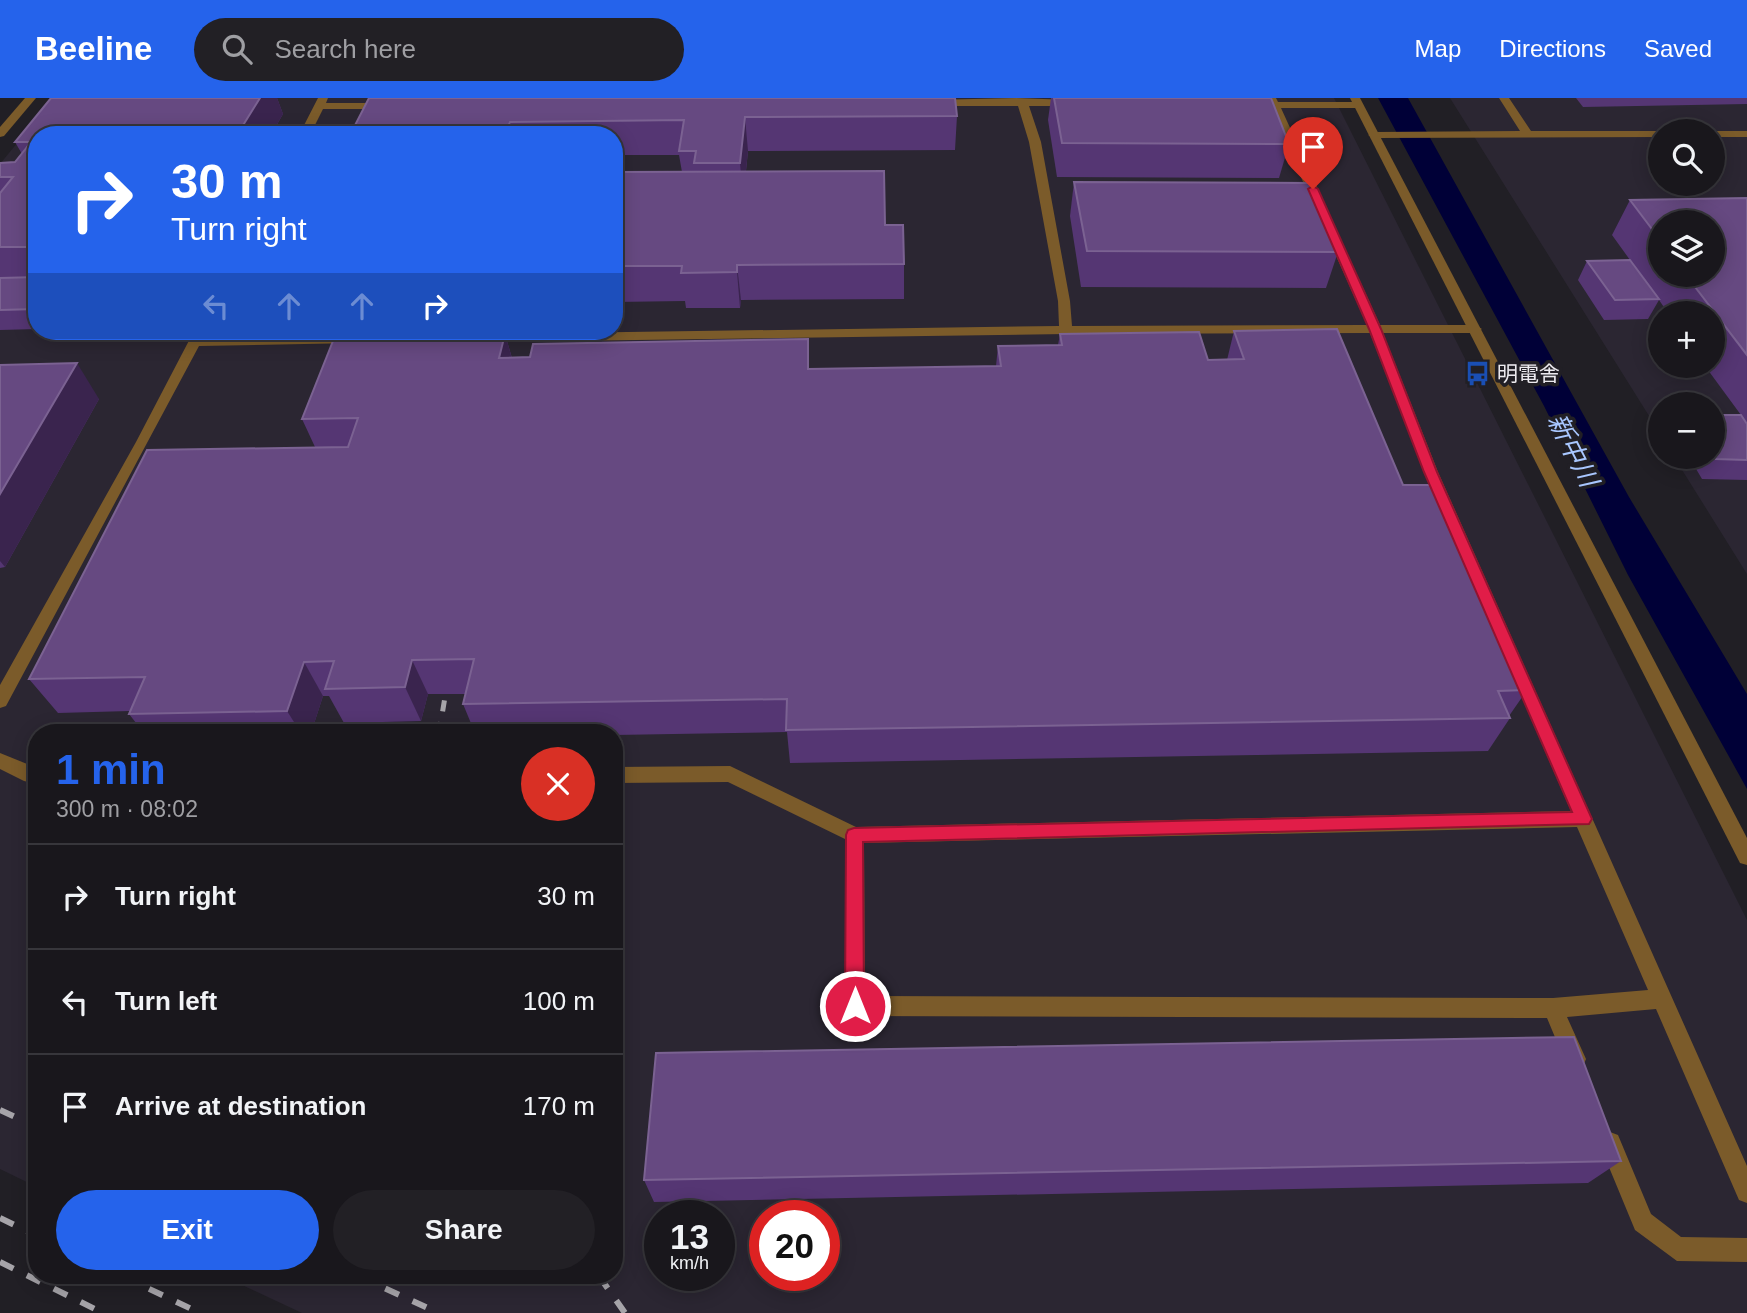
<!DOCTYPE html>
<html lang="en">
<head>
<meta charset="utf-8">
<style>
	body { margin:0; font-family:Arial,"Noto Sans JP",sans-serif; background:#222025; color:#f1f3f6; height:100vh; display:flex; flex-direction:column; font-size:26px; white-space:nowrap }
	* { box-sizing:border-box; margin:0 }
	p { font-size:23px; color:#9f9fa3 }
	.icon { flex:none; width:38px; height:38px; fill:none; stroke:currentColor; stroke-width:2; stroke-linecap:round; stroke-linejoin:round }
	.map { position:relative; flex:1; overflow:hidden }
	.side { position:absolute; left:28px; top:626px; width:595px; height:560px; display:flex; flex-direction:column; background:#19171c; border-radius:28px; box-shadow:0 4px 18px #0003,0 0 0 2px #37363b }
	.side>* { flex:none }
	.banner { position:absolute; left:28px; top:28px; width:595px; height:214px; border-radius:28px; box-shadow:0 4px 18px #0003,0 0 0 2px #37363b; background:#2563eb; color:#fff; overflow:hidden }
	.controls { position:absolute; left:1648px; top:21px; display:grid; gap:14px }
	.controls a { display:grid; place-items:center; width:77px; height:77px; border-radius:50%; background:#19171c; box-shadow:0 4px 18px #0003,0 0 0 2px #37363b; font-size:35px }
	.speed { position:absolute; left:644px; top:1102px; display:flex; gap:14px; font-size:35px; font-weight:700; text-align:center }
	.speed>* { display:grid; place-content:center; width:91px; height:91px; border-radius:50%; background:#19171c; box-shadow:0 4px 18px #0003,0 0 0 2px #37363b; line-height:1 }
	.speed small { font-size:18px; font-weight:400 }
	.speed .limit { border:10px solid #d22; background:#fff; color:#111 }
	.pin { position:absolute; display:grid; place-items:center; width:60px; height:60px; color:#fff; margin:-72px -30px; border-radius:50% 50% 50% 0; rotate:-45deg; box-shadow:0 0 7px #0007 }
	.pin .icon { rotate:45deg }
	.me { position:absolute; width:77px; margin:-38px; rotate:0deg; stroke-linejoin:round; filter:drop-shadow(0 0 5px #0008) }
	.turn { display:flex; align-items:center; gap:24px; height:147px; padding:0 28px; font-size:32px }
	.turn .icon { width:91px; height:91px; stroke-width:2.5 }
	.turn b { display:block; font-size:49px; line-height:60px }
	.lanes { display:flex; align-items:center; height:66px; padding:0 28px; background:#0003; justify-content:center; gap:35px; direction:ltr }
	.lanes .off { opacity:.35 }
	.round { display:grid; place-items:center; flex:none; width:74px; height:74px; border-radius:37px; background:#222025 }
	.head { display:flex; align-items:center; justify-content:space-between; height:119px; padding:0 28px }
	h1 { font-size:42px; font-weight:700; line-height:52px; color:#2563eb }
	.cta { display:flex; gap:14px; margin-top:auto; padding:14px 28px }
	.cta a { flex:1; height:80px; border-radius:42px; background:#2563eb; color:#fff; font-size:28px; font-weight:700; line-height:80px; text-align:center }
	.cta a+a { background:#222025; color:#f1f3f6 }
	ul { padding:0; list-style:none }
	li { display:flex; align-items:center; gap:21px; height:105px; padding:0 28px; border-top:2px solid #37363b }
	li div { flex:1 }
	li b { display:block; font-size:26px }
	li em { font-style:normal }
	header { display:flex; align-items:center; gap:42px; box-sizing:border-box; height:98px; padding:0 35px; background:#2563eb; color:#fff }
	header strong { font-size:33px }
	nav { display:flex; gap:38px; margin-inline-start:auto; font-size:24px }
	.search { width:490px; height:63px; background:#222025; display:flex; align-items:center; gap:18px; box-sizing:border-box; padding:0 24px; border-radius:38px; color:#9f9fa3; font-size:26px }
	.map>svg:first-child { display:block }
	.built { fill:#2b2632; fill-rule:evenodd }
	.water { fill:#000037 }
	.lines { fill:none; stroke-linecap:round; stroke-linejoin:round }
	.service { fill:#7b5b2a; fill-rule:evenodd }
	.minor { fill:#7b5b2a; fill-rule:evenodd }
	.tertiary { fill:#7b5b2a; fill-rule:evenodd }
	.rail-far1 { stroke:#a6a4a9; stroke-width:5; stroke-dasharray:11 11; stroke-linecap:butt }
	.rail { stroke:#a6a4a9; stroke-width:6; stroke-dasharray:15 15; stroke-linecap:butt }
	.wall { fill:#553673; fill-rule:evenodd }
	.shaded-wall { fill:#3a244e }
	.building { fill:#664981; stroke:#7b6292; stroke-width:2 }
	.route { fill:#e11d48; stroke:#92132f; stroke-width:2 }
	.labels { text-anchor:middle; stroke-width:7; stroke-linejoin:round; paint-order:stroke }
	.far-poi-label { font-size:21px; fill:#eceaef; stroke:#211f25; text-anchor:start }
	.water-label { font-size:26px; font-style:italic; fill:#a9c7ff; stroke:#211f25 }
</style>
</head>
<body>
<header>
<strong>Beeline</strong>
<div class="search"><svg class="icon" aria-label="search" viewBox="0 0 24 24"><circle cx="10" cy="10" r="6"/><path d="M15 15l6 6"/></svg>Search here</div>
<nav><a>Map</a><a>Directions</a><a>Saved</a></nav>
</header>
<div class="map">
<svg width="1747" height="1215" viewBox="0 0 1747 1215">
	<rect width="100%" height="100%" fill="#211f25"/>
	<g class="built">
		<path d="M54 0H1334L1747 822V1215H302L223 1178H614V635H37V1089L0 1071V66ZM37 37H614V233H37ZM660 1118H719V1178H660ZM765 1118H824V1178H765Z"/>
		<path d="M1450 0H1747V476L1674 359H1713V306H1661V337ZM1661 33H1713V86H1661ZM1661 124H1713V177H1661ZM1661 215H1713V268H1661Z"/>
	</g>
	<path class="water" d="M1378 0H1408L1629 399 1747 596V691L1628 477 1544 308Z"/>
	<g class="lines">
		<g class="service">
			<path d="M318 0H328L326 5H389L394 8 389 11H323L310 37H299Z"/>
			<path d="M1016 0 1071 2 1076 5 1071 8H1029L1041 44 1070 203 1072 228 1367 227 1270 10 1259 7 1267 4 1266 0H1276L1278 4H1358L1363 7 1358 10H1281L1380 227H1475L1482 231 1475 235H1383L1438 374 1747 1068V1105L1739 1102 1656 911 1567 919 1586 961 1583 968 1575 971 1567 968 1547 920 855 918 848 915 845 908V741L728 684 614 685V669L730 668 856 729 1571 713 1424 374 1370 235 1066 236 485 244 478 240 485 236 1059 228 1058 203 1029 44 1018 8H931L926 5 931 2ZM1577 729 1648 892 1553 900 865 898 864 745Z"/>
			<path d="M1499 0H1509L1531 33H1663H1661V39L1374 40 1368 37 1374 34 1520 33Z"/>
			<path d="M1711 33H1747V39H1713V33Z"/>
			<path d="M194 233H206L204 240 356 237 363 241 356 245 199 248 6 608 0 610V587L136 344Z"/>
			<path d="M0 655 37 670V686L24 683 0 671Z"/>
			<path d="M1610 1034 1618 1037 1651 1116 1681 1139 1747 1140V1164L1677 1163 1635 1132 1599 1045 1602 1037Z"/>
		</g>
		<path class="minor" d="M25 0H36L4 38 0 39V29Z"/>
		<path class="tertiary" d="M1350 0H1360L1747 740V767L1740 765Z"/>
		<path class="rail-far1" d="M439 635 445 599"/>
		<g class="rail">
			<path d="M0 1012 37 1029"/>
			<path d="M0 1120 37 1138"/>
			<path d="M0 1164 103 1215"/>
			<path d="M122 1178 200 1215"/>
			<path d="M358 1178 439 1215"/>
			<path d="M599 1178 625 1215"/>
		</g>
	</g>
	<g class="wall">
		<path d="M51 0H277L283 16 271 37H37V231L0 232V65L15 64 22 56 15 44Z"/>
		<path d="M369 0 957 18 955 52 748 53 746 73 885 127 904 166V201L741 202 740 210H686L685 203 614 204V74H682L679 57H614V37H350Z"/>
		<path d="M1051 0H1271L1289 46 1279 80 1057 79 1048 22Z"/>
		<path d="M1576 0H1747V6L1583 9Z"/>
		<path d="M1074 84 1338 154 1326 190 1081 189 1070 118Z"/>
		<path d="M1747 100V382L1702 381 1689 359H1713L1741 317 1705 268H1713V215H1668L1659 202 1648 221 1604 222 1578 182 1587 163 1630 162 1612 137 1630 102ZM1661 124 1713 177H1661Z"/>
		<path d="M60 233H142L61 235Z"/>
		<path d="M1234 233 1403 387 1527 592 1509 618 1510 620 1488 653 790 665 787 634 614 637V635H475L463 606 466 596H428L421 623 344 625 329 598H323L311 635H144L129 616 130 613 58 615 29 581 315 349 302 321 505 236 512 260 809 271 996 268 998 248 1058 247 1060 236 1208 262H1227Z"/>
		<path d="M0 267 99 301 5 469 0 470Z"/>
		<path d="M1621 1063 1588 1085 654 1104 644 1082Z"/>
	</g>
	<g class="shaded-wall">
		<path d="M260 0H277L283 16 271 37H237Z"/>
		<path d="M745 19 748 53 743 99 740 65Z"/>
		<path d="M510 24 513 37H505Z"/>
		<path d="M737 167 741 202 740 210 737 174Z"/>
		<path d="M505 236 515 271 499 260Z"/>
		<path d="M77 265 99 301 5 469 0 463V396Z"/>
		<path d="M412 562 428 596 421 623 405 589Z"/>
		<path d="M304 564 323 598 311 635H301L287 613Z"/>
	</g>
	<g class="building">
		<path d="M51 0H260L237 37H37V149H0V95L13 79H0V65L15 64 31 44H15Z"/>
		<path d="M369 0H955L957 18 745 19 740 65H694L696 53H679L684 22 510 24 505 37H350Z"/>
		<path d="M1054 0H1271L1289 46 1062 45Z"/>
		<path d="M884 73 885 127H903L904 166 737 167V174L681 175 682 168H614V74Z"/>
		<path d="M1074 84 1310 85 1338 154 1087 153Z"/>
		<path d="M1747 100V257L1686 177H1713V124H1661V143L1630 102Z"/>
		<path d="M1630 162 1659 201 1615 202 1587 163Z"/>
		<path d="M37 179V211L0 212V180Z"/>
		<path d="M1337 231 1403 387H1434L1527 592 1498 593 1510 620 786 632 787 601 463 606 474 561 412 562 405 589 325 591 334 563 304 564 287 613 129 616 145 579 29 581 147 352 348 349 358 320 302 321 335 238 505 236 499 260 530 259 533 246 808 241V271L1001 268 998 248 1062 247 1060 236 1199 234 1208 262 1244 261 1234 233Z"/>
		<path d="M77 265 0 396V267Z"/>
		<path d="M1713 317H1741L1747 326V362L1715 361 1713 358Z"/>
		<path d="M1574 939 1621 1063 644 1082 656 955Z"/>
	</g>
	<path class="route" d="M1313 88 1318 91 1381 231 1437 374 1592 721 1589 726 863 744 864 908 861 914 855 916 848 914 845 908 846 737 848 732 854 730 1572 714 1424 374 1369 231 1308 91Z"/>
	<defs>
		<symbol id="bus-bare" viewBox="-9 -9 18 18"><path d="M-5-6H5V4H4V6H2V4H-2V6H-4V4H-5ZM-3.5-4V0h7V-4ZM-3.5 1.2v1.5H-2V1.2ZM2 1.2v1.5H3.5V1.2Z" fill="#1a4fb4" stroke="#211f25" stroke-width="2.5" paint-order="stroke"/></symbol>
	</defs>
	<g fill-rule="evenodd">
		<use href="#bus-bare" x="1460" y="258" width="35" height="35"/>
	</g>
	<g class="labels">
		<g class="far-poi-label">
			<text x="1497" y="283">明電舎</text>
		</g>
		<g class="water-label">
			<text transform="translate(1573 352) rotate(63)" y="9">新中川</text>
		</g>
	</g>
</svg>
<div class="controls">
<a><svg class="icon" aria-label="search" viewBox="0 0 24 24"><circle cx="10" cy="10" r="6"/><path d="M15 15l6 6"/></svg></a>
<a><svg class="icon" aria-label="layers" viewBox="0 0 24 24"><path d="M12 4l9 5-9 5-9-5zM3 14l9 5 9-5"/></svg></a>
<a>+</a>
<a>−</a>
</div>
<div class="speed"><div>13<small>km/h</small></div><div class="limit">20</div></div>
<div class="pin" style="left:1313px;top:91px;background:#d93025"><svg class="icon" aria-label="arrive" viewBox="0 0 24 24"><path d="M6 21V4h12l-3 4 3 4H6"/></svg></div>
<svg class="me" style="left:855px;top:908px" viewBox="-20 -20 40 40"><circle r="17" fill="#e11d48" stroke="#fff" stroke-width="3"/><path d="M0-11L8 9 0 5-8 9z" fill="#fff"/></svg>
<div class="banner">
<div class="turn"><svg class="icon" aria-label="right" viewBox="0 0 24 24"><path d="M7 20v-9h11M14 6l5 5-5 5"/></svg><div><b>30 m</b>Turn right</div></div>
<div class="lanes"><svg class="icon off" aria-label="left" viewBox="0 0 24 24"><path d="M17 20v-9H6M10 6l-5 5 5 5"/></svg><svg class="icon off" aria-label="ahead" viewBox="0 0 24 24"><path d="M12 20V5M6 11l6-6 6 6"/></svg><svg class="icon off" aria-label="ahead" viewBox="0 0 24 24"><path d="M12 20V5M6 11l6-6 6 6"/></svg><svg class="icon" aria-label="right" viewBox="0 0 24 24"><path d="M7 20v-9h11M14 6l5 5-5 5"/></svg></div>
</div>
<section class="side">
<div class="head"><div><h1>1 min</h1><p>300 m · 08:02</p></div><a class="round" style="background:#d93025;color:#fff"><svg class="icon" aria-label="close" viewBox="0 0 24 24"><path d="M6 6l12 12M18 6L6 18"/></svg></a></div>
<ul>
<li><svg class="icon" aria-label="right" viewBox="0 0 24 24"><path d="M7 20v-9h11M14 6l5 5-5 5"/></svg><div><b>Turn right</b></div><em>30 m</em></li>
<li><svg class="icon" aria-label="left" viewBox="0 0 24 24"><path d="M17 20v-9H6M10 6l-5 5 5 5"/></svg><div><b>Turn left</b></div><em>100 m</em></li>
<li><svg class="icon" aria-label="arrive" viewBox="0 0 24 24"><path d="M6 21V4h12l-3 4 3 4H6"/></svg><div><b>Arrive at destination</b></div><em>170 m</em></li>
</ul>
<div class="cta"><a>Exit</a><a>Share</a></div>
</section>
</div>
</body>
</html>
